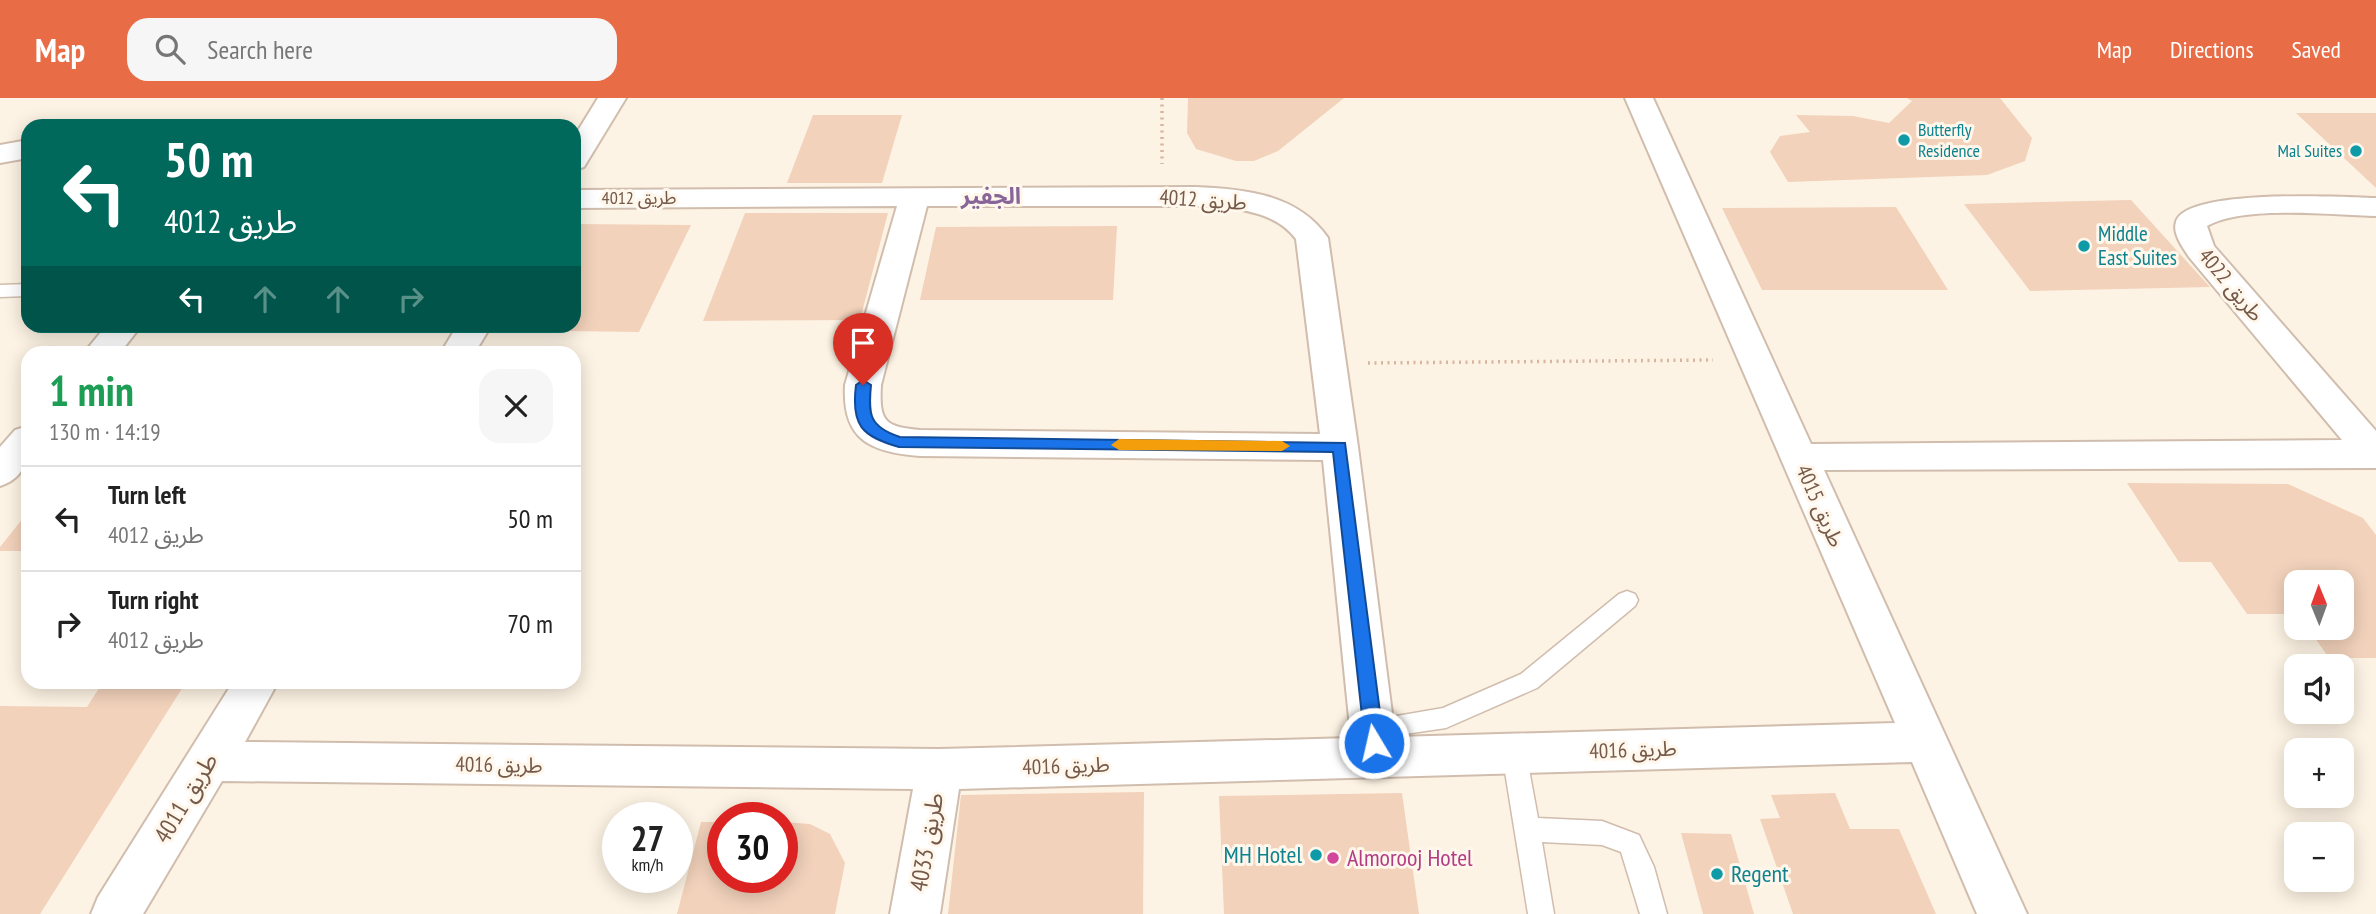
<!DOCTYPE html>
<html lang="en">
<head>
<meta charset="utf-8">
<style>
	body { margin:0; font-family:"PT Sans Narrow","Noto Sans Arabic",sans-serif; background:#f6f6f6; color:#222; height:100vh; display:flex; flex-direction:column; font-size:26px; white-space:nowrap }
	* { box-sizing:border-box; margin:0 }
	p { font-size:23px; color:#767676 }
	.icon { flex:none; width:38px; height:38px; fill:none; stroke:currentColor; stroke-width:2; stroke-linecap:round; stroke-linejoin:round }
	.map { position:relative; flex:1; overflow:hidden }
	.drawer { position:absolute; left:21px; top:248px; width:560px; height:343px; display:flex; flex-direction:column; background:#fff; border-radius:21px; box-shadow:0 4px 18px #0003 }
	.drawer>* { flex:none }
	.hud { position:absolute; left:21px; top:21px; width:560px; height:214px; border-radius:21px; box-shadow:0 4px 18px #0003; background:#00695c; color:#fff; overflow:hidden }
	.needle { width:46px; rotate:359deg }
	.buttons { position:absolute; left:2284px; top:472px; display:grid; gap:14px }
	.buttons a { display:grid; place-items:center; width:70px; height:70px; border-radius:14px; background:#fff; box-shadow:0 4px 18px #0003; font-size:35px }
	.speed { position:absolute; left:602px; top:704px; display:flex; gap:14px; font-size:35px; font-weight:700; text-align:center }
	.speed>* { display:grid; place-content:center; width:91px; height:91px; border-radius:50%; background:#fff; box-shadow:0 4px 18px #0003; line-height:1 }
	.speed small { font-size:18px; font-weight:400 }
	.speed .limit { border:10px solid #d22; background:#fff; color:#111 }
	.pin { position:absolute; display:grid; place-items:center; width:60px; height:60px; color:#fff; margin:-72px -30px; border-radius:50% 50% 50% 0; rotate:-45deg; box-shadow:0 0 7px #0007 }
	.pin .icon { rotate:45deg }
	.me { position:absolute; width:77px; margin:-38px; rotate:351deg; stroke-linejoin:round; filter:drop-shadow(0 0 5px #0008) }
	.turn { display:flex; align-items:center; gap:24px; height:147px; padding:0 28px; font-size:32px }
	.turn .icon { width:91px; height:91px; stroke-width:2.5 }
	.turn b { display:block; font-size:49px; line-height:60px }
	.lanes { display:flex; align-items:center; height:66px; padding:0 28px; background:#0003; justify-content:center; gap:35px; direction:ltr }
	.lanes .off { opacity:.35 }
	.round { display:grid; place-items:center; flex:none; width:74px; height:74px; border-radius:21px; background:#f6f6f6 }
	.head { display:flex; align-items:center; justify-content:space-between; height:119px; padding:0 28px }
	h1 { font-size:42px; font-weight:600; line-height:52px; color:#1e9e55 }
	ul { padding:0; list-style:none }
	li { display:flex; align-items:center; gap:21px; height:105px; padding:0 28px; border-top:2px solid #e0e0e0 }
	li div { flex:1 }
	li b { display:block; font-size:26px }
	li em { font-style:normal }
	header { display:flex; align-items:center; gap:42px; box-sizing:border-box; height:98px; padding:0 35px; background:#e86d47; color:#fff }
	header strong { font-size:33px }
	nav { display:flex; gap:38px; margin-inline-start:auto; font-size:24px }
	.search { width:490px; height:63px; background:#f6f6f6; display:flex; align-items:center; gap:18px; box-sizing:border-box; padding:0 24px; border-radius:21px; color:#767676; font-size:26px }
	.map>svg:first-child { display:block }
	.building { fill:#f2d2bb }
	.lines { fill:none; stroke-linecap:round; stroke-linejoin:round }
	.service-casing { stroke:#d0bdad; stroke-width:3 }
	.minor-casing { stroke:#d0bdad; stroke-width:4 }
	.path { stroke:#d7b59e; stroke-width:3.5; stroke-dasharray:2 4.5; stroke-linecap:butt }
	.service { fill:#fff; fill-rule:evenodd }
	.minor { fill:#fff; fill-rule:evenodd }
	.route { fill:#1a73e8; stroke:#114b97; stroke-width:2 }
	.slow { fill:#f59e0b }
	.culture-dot { fill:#0f9aa8; stroke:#fff7eb; stroke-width:2.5 }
	.hotel-dot { fill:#d1479c; stroke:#fff7eb; stroke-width:2.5 }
	.labels { text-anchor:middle; stroke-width:6; stroke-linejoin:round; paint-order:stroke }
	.far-culture-label { font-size:18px; fill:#0d838f; stroke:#fff7eb; text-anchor:start }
	.far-street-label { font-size:18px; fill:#755949; stroke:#fff7eb }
	.street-label { font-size:21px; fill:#755949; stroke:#fff7eb }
	.culture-label { font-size:21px; fill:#0d838f; stroke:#fff7eb; text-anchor:start }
	.far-district-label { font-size:23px; font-weight:bold; fill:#886599; stroke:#fff7eb }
	.near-street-label { font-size:24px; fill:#755949; stroke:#fff7eb }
	.near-culture-label { font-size:24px; fill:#0d838f; stroke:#fff7eb; text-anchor:end }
	.near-hotel-label { font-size:24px; fill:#b23c85; stroke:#fff7eb; text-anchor:start }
</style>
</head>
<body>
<header>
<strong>Map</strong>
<div class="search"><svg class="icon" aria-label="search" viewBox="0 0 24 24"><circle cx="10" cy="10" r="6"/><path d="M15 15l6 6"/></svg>Search here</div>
<nav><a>Map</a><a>Directions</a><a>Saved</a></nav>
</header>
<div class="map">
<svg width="2376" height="816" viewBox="0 0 2376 816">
	<rect width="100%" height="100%" fill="#fdf3e4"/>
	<g class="building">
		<path d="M1188 0H1344L1278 53 1254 63H1236L1196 51 1187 35Z"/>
		<path d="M1907 0H2000L2032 40 2025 63 1987 77 1788 84 1770 54 1780 38 1810 34 1796 17 1853 18 1889 25 1912 3Z"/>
		<path d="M2296 15H2376V90Z"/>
		<path d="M813 17H902L882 85H787Z"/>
		<path d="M2131 102 2210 189 2030 193 1964 106Z"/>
		<path d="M1896 109 1948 192H1762L1722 110Z"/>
		<path d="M745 115H888L860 222 703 223Z"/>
		<path d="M574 126 691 127 639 234 494 232 497 228H574Z"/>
		<path d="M1117 128 1113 202H920L936 129Z"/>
		<path d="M2127 385 2288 386 2363 420 2376 437V560H2329L2308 530H2342V485H2296V516H2247L2211 464H2179Z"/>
		<path d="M28 414V453H0V449Z"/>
		<path d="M103 584H186L40 816H0V608L87 609Z"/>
		<path d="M1144 694 1143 816H948L961 697Z"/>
		<path d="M1402 695 1419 816H1224L1219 698Z"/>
		<path d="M1835 695 1850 731H1899L1936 816H1793L1760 721 1780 720 1771 697Z"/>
		<path d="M701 724H723V779H782V724L810 726 830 736 845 765 835 816H677Z"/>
		<path d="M1681 735 1731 736 1754 816H1703Z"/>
	</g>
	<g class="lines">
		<defs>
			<g id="service">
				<path d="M28 186V198L0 199V187Z"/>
				<path d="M1627 493 1635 496 1638 502 1635 508 1537 590 1446 630 1371 641 1362 638 1359 631 1362 624 1443 610 1521 576 1619 496Z"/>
				<path d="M1514 644 1523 647 1526 655 1538 720 1602 723 1639 737 1654 769 1667 816H1640L1621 754 1602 747 1542 744 1554 816H1528L1502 655 1505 647Z"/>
			</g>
			<g id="minor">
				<path d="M598 0H626L584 69 574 72V39Z"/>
				<path d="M1625 0H1653L1811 346 2342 342 2189 159C2183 150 2172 135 2176 124 2185 90 2345 99 2376 100V118C2332 117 2244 107 2207 128L2214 148 2376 333V370L1824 372 2027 816H1977L1912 664 959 691 940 816H890L913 691 222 683 143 816H91L98 799 233 584H278L245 644 939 651 1351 640 1323 362 920 358C870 354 842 342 845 287L897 108 574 110V92L1195 89C1245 91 1298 96 1328 140L1358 349 1395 639 1895 625ZM927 108H1221C1249 113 1278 117 1296 141L1320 336 920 332C884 329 879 323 881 287Z"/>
				<path d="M28 42V60L0 65V47Z"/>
				<path d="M106 228H141L119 256H83Z"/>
				<path d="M457 228H491L474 256H440Z"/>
				<path d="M28 328C28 355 30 378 0 388V349L15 332Z"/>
			</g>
		</defs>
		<use href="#service" class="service-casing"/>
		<use href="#minor" class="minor-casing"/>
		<g class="path">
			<path d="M1162 0V66"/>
			<path d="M1368 265 1713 262"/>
		</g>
		<use href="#service" class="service"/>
		<use href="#minor" class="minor"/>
	</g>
	<path class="route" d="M863 282 871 287C868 316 869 329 900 339L1345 345 1384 645 1381 651 1374 653 1368 651 1365 645 1333 354 899 349C861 338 851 327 856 287Z"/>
	<path class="slow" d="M1119 341 1282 343 1290 348 1282 353 1119 352 1111 347Z"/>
	<g class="culture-dot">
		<circle cx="1904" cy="42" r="7"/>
		<circle cx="2356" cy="53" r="7"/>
		<circle cx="2084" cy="148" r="7"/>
		<circle cx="1316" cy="757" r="7"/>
		<circle cx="1717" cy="776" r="7"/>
	</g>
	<circle class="hotel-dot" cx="1333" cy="760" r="7"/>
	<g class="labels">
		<g class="far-culture-label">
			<text x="1918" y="38">Butterfly<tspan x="1918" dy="21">Residence</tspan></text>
			<text x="2342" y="59" text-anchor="end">Mal Suites</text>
		</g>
		<g class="far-street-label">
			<text x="639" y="106">طريق 4012</text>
		</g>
		<g class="street-label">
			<text transform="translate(1203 102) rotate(4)" y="7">طريق 4012</text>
			<text transform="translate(2231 187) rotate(50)" y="7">طريق 4022</text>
			<text transform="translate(1820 408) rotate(66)" y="7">طريق 4015</text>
			<text transform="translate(1633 652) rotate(-2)" y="7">طريق 4016</text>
			<text transform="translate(499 667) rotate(1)" y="7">طريق 4016</text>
			<text transform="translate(1066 668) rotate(-2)" y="7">طريق 4016</text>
		</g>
		<g class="culture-label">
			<text x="2098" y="143">Middle<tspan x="2098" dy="24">East Suites</tspan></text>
		</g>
		<g class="far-district-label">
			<text x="991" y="106">الجفير</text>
		</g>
		<g class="near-street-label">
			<text transform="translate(186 700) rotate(-59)" y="8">طريق 4011</text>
			<text transform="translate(927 744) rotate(-80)" y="8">طريق 4033</text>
		</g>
		<g class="near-culture-label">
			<text x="1302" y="765">MH Hotel</text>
			<text x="1731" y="784" text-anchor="start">Regent</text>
		</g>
		<g class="near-hotel-label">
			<text x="1347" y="768">Almorooj Hotel</text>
		</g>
	</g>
</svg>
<div class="buttons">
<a><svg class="needle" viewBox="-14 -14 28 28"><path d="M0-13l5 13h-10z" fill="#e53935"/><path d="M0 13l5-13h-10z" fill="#767676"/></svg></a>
<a><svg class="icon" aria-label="sound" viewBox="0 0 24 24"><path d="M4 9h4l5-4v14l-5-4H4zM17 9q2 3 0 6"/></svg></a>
<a>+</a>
<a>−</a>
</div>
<div class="speed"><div>27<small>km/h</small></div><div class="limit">30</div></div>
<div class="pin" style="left:863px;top:287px;background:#d93025"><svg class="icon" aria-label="arrive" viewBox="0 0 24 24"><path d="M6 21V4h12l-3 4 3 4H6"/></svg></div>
<svg class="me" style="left:1374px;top:645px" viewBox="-20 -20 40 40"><circle r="17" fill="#1a73e8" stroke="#fff" stroke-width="3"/><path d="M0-11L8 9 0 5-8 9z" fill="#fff"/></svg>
<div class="hud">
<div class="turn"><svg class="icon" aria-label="left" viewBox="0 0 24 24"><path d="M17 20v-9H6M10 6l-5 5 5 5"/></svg><div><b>50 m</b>طريق 4012</div></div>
<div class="lanes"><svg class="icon" aria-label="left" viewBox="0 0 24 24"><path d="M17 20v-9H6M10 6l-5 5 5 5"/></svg><svg class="icon off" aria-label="ahead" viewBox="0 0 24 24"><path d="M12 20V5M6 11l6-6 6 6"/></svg><svg class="icon off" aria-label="ahead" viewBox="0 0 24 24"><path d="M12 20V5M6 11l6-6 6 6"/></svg><svg class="icon off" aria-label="right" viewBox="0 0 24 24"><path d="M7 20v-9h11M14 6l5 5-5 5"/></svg></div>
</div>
<section class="drawer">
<div class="head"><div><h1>1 min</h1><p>130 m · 14:19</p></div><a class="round"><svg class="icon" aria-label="close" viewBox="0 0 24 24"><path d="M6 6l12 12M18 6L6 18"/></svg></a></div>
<ul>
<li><svg class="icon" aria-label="left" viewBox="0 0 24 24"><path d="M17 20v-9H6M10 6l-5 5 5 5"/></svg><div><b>Turn left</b><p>طريق 4012</p></div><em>50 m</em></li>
<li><svg class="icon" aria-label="right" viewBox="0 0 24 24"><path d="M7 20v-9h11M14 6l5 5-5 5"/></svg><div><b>Turn right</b><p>طريق 4012</p></div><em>70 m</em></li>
</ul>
</section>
</div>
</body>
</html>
